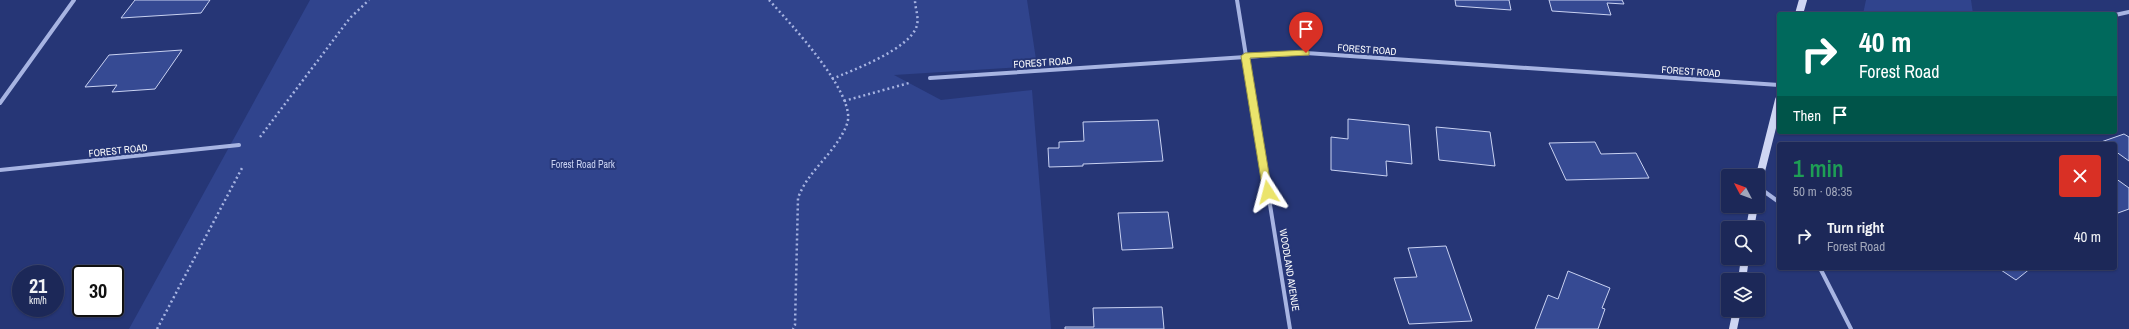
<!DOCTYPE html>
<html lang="en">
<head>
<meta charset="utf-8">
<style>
	body { margin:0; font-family:"Archivo Narrow",sans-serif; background:#293461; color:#f1f3f6; height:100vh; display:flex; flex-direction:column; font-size:15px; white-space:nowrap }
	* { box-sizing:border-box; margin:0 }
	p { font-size:13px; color:#a0a6ba }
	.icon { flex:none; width:22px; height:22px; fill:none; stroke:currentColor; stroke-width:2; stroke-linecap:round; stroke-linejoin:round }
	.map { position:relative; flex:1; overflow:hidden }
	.details { position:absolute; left:1777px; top:142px; width:340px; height:128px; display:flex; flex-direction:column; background:#1c2858; border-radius:4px; box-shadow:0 1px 3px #0004,0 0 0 1px #3a446e }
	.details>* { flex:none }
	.banner { position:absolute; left:1777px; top:12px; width:340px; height:122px; border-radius:4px; box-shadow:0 1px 3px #0004,0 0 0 1px #3a446e; background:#00695c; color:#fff; overflow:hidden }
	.needle { width:26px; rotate:311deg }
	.controls { position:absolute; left:1721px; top:169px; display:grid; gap:8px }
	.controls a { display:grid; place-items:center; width:44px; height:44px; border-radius:4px; background:#1c2858; box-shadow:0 1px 3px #0004,0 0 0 1px #3a446e; font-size:20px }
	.speed { position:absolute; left:12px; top:265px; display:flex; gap:8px; font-size:20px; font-weight:700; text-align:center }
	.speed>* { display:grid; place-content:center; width:52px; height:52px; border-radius:50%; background:#1c2858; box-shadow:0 1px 3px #0004,0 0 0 1px #3a446e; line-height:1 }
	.speed small { font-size:10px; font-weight:400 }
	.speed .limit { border:2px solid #111; border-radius:6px; background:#fff; color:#111 }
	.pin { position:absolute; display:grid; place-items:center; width:34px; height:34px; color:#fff; margin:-41px -17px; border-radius:50% 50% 50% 0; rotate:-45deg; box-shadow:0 0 4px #0007 }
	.pin .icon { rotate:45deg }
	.me { position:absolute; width:44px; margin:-22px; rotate:351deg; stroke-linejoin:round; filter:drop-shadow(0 0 3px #0008) }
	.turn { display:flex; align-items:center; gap:14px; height:84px; padding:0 16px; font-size:18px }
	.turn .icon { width:52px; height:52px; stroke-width:2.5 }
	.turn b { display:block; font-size:28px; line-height:34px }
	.then { display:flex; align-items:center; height:38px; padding:0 16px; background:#0003; gap:8px; font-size:15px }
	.round { display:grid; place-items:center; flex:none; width:42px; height:42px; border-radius:4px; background:#293461 }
	.overview { display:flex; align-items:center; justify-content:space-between; height:68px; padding:0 16px }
	h1 { font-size:24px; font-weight:600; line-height:30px; color:#1e9e55 }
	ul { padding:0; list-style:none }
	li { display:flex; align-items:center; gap:12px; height:52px; padding:0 16px }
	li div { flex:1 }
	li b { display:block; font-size:15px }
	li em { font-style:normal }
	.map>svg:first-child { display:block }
	.green { fill:#30448d }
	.building { fill:#364a93; stroke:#c9d2f2 }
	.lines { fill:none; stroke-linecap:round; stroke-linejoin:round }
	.path { stroke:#a7b4e2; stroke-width:2.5; stroke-dasharray:2 3; stroke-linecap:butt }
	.street { stroke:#a7b4e2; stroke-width:4 }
	.secondary { stroke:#cfd6f3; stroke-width:8 }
	.route { fill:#ebe46c; stroke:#999446 }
	.labels { text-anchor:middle; stroke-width:4; stroke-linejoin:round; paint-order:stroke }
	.street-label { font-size:10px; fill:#fff; stroke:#263676 }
	.park-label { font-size:10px; fill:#c9d2f2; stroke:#263676 }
</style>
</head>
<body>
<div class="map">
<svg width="2129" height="329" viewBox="0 0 2129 329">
	<rect width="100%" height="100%" fill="#263676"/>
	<g class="green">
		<path d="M310 0H1027L1037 66 894 75 941 100 1032 90 1051 329H129Z"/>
		<path d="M1866 0H1971L1973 14H1863Z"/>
	</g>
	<g class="building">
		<path d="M135 0H210L201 13 121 18Z"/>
		<path d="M1455 0H1509L1511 10 1456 6Z"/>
		<path d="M1549 0H1622L1624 4 1607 3 1611 15 1552 11Z"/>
		<path d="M182 50 155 89 112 92 117 85 85 87 109 55Z"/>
		<path d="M1348 119 1409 125 1412 164 1386 161 1387 176 1331 170V137L1348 139Z"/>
		<path d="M1158 120 1163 161 1083 164V166L1049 167 1048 148H1059V142L1084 141 1083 122Z"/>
		<path d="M1436 127 1490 132 1495 166 1439 160Z"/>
		<path d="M2124 134 2129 137V161L2115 151V144H2104L2101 142Z"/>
		<path d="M1595 142 1601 154 1636 153 1649 178 1566 180 1549 143Z"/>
		<path d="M2115 178 2129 188V209L2115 214Z"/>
		<path d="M1168 212 1173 248 1122 250 1118 213Z"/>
		<path d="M1446 246 1472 321 1409 324 1394 278 1417 277 1408 248Z"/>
		<path d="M1998 268H2031L2016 280Z"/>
		<path d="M1568 271 1610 288 1602 308 1605 309 1598 329H1535L1548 295 1558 299Z"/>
		<path d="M1162 307 1164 329H1065V327H1094L1093 308Z"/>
	</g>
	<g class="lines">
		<g class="path">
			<path d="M769 0C788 21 858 95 847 124 836 153 808 170 798 198L795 325 793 329"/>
			<path d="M832 79C853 70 911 49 917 25 919 17 915 8 915 0"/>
			<path d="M844 101 909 83"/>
			<path d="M260 137 350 18 369 0"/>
			<path d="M157 329 242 168"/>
		</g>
		<g class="street">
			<path d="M1237 0 1290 329"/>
			<path d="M2115 15 2129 12"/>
			<path d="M930 78 1306 53 1779 85"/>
			<path d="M0 103 74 0"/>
			<path d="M0 170 239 145"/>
			<path d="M1758 187 1779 202"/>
			<path d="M1820 268 1851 329"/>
		</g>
		<g class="secondary">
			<path d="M1799 14 1803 0"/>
			<path d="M1758 183 1779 100"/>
			<path d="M1750 228 1754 206"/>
			<path d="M1742 280 1745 258"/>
			<path d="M1733 329 1737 310"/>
		</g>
	</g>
	<path class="route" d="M1306 50 1309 51V55L1250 58 1272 192 1268 196 1263 192 1241 56 1245 53Z"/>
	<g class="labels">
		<g class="street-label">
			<text transform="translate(1367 49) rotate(4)" y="4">FOREST ROAD</text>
			<text transform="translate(1043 62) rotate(-4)" y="4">FOREST ROAD</text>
			<text transform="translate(1691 71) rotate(4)" y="4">FOREST ROAD</text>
			<text transform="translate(118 150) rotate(-6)" y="4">FOREST ROAD</text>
			<text transform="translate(1290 270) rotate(81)" y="4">WOODLAND AVENUE</text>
		</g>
		<g class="park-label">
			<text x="583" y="168">Forest Road Park</text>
		</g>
	</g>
</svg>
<div class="controls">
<a><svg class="needle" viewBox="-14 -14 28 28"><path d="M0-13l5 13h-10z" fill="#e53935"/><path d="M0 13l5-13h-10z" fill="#a0a6ba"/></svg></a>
<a><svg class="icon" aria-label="search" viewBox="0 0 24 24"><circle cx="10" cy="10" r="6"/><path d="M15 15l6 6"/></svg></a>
<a><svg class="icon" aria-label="layers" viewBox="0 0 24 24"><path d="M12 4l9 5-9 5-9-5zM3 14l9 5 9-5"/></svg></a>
</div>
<div class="speed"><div>21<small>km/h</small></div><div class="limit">30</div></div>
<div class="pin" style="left:1306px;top:53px;background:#d93025"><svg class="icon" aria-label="arrive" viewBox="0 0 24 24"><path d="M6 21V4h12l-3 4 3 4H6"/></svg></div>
<svg class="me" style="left:1268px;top:192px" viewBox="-20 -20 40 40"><path d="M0-17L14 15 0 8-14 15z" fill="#ebe46c" stroke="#fff" stroke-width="4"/></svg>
<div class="banner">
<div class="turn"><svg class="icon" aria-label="right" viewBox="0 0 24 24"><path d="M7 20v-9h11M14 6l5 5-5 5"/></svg><div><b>40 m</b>Forest Road</div></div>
<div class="then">Then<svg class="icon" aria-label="arrive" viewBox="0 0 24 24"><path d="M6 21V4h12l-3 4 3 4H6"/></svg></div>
</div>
<section class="details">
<div class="overview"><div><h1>1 min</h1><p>50 m · 08:35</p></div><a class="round" style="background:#d93025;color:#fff"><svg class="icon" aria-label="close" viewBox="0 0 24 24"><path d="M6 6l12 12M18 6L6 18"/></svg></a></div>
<ul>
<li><svg class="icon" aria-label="right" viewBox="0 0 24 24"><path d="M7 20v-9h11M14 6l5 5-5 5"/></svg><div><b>Turn right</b><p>Forest Road</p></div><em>40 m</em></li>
</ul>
</section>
</div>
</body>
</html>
